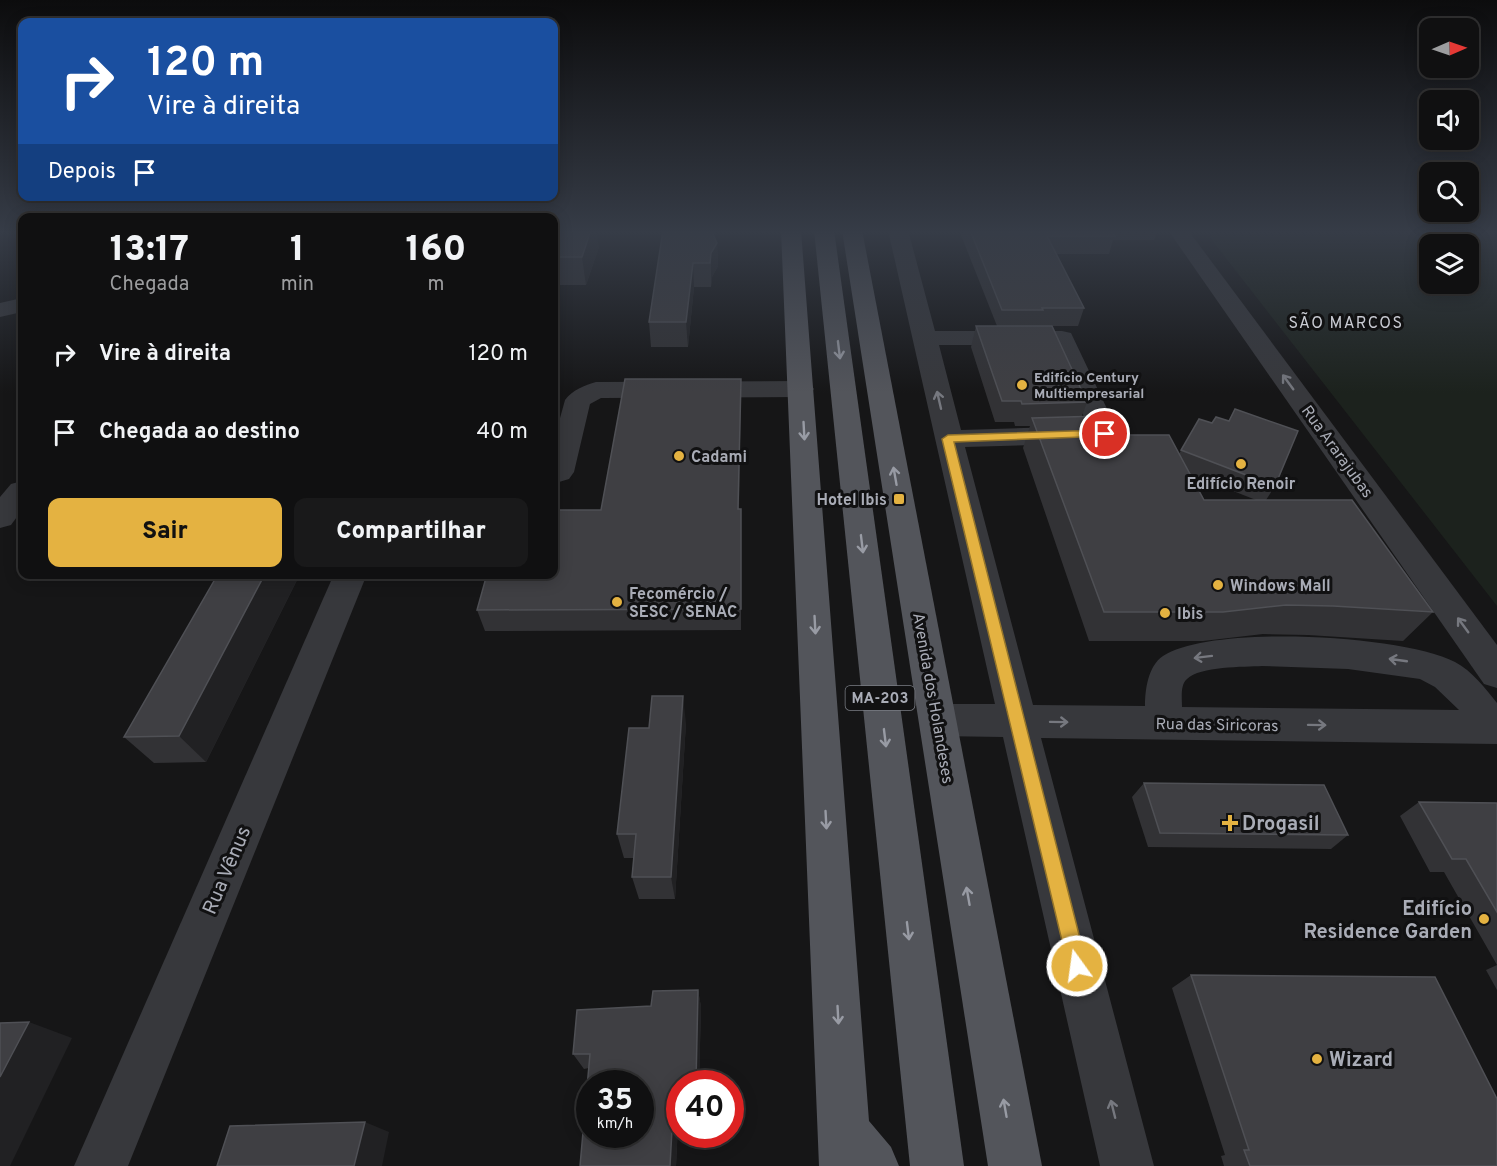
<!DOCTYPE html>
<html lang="pt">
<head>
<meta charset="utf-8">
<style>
	body { margin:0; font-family:Overpass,sans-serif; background:#19191a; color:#f1f3f6; height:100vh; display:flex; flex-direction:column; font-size:22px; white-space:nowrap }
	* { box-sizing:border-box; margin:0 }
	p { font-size:20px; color:#9c9d9f }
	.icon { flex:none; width:33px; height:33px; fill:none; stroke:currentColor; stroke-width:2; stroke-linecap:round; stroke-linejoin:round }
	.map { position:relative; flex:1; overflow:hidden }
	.drawer { position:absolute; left:18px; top:213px; width:540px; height:366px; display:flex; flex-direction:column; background:#101011; border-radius:12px; box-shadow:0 3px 15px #0003,0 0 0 2px #303031 }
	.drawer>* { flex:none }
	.banner { position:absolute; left:18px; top:18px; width:540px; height:183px; border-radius:12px; box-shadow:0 3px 15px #0003,0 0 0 2px #303031; background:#1a4fa0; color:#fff; overflow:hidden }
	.needle { width:39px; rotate:88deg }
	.buttons { position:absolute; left:1419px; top:18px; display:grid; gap:12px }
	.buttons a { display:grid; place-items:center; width:60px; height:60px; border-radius:12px; background:#101011; box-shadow:0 3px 15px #0003,0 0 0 2px #303031; font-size:30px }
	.speed { position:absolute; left:576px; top:1070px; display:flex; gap:12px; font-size:30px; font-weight:700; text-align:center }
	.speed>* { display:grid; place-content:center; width:78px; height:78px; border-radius:50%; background:#101011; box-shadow:0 3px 15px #0003,0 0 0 2px #303031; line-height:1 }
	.speed small { font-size:15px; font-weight:400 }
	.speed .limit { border:9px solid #d22; background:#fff; color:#111 }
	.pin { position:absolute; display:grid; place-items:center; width:51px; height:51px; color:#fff; margin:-26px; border:3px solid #fff; border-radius:50%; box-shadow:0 2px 6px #0007 }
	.me { position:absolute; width:66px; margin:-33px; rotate:346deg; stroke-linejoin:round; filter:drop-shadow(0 0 4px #0008) }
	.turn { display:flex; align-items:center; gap:21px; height:126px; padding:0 30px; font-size:27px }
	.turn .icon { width:78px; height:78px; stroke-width:2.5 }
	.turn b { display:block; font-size:42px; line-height:51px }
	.then { display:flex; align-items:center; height:57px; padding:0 30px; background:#0003; gap:12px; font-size:22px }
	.eta { display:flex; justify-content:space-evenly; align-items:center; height:102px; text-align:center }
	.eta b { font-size:36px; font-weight:800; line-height:42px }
	.cta { display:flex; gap:12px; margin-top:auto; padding:12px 30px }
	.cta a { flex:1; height:69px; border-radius:12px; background:#e4b241; color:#111; font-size:24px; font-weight:800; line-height:69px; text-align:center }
	.cta a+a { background:#19191a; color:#f1f3f6 }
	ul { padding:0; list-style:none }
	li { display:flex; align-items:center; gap:18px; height:78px; padding:0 30px }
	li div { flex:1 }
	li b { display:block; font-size:22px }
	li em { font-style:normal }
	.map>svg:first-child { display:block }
	.green { fill:#1c221d; fill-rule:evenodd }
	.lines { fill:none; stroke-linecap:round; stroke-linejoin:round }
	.minor { fill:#37383c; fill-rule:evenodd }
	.major { fill:#53555b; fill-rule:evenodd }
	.wall { fill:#323235; fill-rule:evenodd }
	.shaded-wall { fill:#212123 }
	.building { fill:#3f3f43; stroke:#4f5055; stroke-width:1.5; fill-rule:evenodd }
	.oneway { stroke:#989ba4 }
	.oneway2 { stroke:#76787f }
	.route { fill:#e4b241; stroke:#94742a; stroke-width:1.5 }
	.poi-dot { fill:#e4b241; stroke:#111112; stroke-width:2 }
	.labels { text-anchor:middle; stroke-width:6; stroke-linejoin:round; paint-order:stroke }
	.far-poi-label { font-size:14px; font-weight:bold; fill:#a9acb6; stroke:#111112; text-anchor:start }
	.shield { fill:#111112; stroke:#7b7e85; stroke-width:1.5 }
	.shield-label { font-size:15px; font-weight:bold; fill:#a9acb6 }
	.far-quarter-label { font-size:16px; letter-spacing:1.5px; fill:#c9cbd3; stroke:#111112 }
	.street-label { font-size:16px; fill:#a9acb6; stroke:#111112 }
	.poi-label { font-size:16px; font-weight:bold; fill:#a9acb6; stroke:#111112; text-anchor:start }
	.near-poi-label { font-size:20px; font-weight:bold; fill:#a9acb6; stroke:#111112; text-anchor:start }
	.near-street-label { font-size:20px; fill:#a9acb6; stroke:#111112 }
</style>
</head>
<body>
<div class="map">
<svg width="1497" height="1166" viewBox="0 0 1497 1166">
	<rect width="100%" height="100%" fill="#161617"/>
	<path class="green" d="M1204 230H1497V606ZM1430 244H1468V284H1430Z"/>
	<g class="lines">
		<g class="minor">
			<path d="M888 230H908L935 331H1062L1071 333 1119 434 1115 440 1105 443 965 447 1033 705 1145 706C1145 690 1148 666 1163 656 1212 624 1404 635 1455 662 1472 671 1485 688 1497 703V744L1041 738 1154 1166H1100L1003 737 938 736 925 732 919 720 925 708 938 704H995ZM939 345H1053L1088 426 961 430ZM1262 666 1348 669 1420 679 1435 687 1459 710 1182 707C1182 698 1180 685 1187 679 1200 666 1244 667 1262 666Z"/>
			<path d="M1168 230H1188L1497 645V688L1484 684Z"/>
			<path d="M22 298V312L0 317V303Z"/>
			<path d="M801 381 810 383 814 389 810 395 801 397 601 398 590 404 574 472 569 479 559 482 554 480V440L565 400C572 390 585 385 596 382Z"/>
			<path d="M22 481V510L11 525 0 528V497L11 484Z"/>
			<path d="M334 574H367L128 1166H74Z"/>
		</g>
		<g class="major">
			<path d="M781 230H801L869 1121 891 1147 899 1166H819Z"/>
			<path d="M814 230H834L964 1166H910Z"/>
			<path d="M842 230H862L1042 1166H988Z"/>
		</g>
	</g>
	<g class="wall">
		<path d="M554 230 599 247 586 285H554Z"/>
		<path d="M663 230H712L717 243 718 266 712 277 711 287H694L688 347H651L649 322Z"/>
		<path d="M959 230H1158L1154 240H1113L1109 254H1056L1084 308 1078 326H1052L1087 402 1082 416 1109 435 1179 454 1199 419 1275 486 1266 500 1433 612 1403 641 1308 635 1263 634 1203 641H1089L1023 448 1030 426H1015L1014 422H995L971 347 976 326H997ZM1190 474 1256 500H1204Z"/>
		<path d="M741 379 739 509H741V630L485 631 477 610 601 510Z"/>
		<path d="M218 574H300L206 762 154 763 124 737Z"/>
		<path d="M686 723 675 899H639L632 877 634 858H624L617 834 649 728Z"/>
		<path d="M1144 783 1348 835 1331 849 1148 847 1132 797Z"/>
		<path d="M1419 802 1497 803V965L1444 872H1430L1400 816Z"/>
		<path d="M1497 965V990L1486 970Z"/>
		<path d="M1191 975 1497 1166H1224L1221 1156 1225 1155 1172 988Z"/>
		<path d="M698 990 701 1007 699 1083H680L676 1166H580L589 1068 584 1069 573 1054 651 1006Z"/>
	</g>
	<g class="shaded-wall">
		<path d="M591 230H596L599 247 586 285 582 257Z"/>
		<path d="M717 243 718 266 712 277 711 287V253Z"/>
		<path d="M693 263 694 287 688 347 686 322Z"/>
		<path d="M741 379V400L738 531V509Z"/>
		<path d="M265 574H300L206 762 179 736Z"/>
		<path d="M683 696 686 723 675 899 671 877Z"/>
		<path d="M698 990 701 1007 699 1083H696Z"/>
		<path d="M29 1022 72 1038 10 1166H0V1077Z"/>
		<path d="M680 1106V1121L678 1123 676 1166H670L673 1111Z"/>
		<path d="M365 1122 389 1132 382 1166H354Z"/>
	</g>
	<g class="building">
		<path d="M554 230H591L582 257H554Z"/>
		<path d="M663 230H711L717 243 711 253 710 263H693L686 322H649Z"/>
		<path d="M970 230H1111L1115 236H1047L1084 308H1042L1043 310H1002Z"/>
		<path d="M976 326H1052L1087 402 1022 404 1021 401H1002Z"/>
		<path d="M625 379H741L738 509H741V609L477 610 487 574H554V510H601Z"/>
		<path d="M1235 409 1298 431 1275 486 1181 450 1199 419 1212 423 1216 417 1229 421Z"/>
		<path d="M1100 416 1109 435H1169L1204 500H1352L1433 612 1333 606 1286 605 1223 612H1104L1032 418Z"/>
		<path d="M218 574H265L179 736 124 737Z"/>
		<path d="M652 696H683L671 877H632L636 834H617L629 728H649Z"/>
		<path d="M1144 783 1324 785 1348 835 1160 833Z"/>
		<path d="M1419 802 1497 803V912L1466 859H1452Z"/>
		<path d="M1191 975 1435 977 1497 1099V1166H1250L1244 1150H1249Z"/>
		<path d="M698 990 696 1083H680V1106L673 1111 670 1166H580L590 1054H573L577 1010 651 1006 653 991ZM590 1083H640V1134H590Z"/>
		<path d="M29 1022 0 1077V1023Z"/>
		<path d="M365 1122 354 1166H217L230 1126Z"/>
	</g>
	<defs><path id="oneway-shaft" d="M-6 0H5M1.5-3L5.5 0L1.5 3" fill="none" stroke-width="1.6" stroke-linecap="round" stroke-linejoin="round" transform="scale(1.5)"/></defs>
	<g class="oneway">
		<use href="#oneway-shaft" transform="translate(839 350) rotate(83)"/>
		<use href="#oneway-shaft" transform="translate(804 431) rotate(87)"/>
		<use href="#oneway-shaft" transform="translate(895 476) rotate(-100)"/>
		<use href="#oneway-shaft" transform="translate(862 544) rotate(83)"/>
		<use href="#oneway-shaft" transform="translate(815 625) rotate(87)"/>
		<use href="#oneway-shaft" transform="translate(885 738) rotate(83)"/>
		<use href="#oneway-shaft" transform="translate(826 820) rotate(87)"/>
		<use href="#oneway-shaft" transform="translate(968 896) rotate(-100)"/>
		<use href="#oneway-shaft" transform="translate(908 931) rotate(83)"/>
		<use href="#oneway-shaft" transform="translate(838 1015) rotate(87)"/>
		<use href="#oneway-shaft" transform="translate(1005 1108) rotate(-100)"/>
	</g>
	<g class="oneway2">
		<use href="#oneway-shaft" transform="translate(1288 382) rotate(-126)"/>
		<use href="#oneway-shaft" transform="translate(939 400) rotate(-103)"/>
		<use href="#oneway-shaft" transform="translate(1463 625) rotate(-126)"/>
		<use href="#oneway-shaft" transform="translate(1203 657) rotate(173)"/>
		<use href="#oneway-shaft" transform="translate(1398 660) rotate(-172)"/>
		<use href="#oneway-shaft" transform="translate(1059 722) rotate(1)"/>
		<use href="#oneway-shaft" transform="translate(1317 725) rotate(1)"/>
		<use href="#oneway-shaft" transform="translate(1113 1109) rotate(-104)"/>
	</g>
	<linearGradient id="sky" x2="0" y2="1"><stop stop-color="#0c0c0d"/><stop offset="0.59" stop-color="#363c47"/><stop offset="1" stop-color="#363c47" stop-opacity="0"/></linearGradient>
	<rect width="1497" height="393" fill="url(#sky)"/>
	<path class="route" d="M1105 430 1109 431V436L954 442 1087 966 1084 973 1077 976 1070 973 1068 966 942 439 948 435Z"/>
	<g class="poi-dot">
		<circle cx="1022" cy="385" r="6"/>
		<circle cx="679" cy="456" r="6"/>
		<circle cx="1241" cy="464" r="6"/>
		<rect x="893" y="493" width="12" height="12" rx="3"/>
		<circle cx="1218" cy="585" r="6"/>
		<circle cx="617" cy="602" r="6"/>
		<circle cx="1165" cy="613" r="6"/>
		<path d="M1227 814h6v6h6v6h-6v6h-6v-6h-6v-6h6z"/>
		<circle cx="1484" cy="919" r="6"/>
		<circle cx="1317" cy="1059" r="6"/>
	</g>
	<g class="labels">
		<g class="far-poi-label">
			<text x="1034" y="382">Edifício Century<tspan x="1034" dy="16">Multiempresarial</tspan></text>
		</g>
		<rect class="shield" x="845.5" y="686" width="69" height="24" rx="4.5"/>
		<g class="shield-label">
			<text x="880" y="703">MA-203</text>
		</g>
		<g class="far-quarter-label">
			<text x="1346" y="328">SÃO MARCOS</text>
		</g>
		<g class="street-label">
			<text transform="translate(1338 451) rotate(54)" y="6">Rua Ararajubas</text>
			<text transform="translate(934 698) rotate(80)" y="6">Avenida dos Holandeses</text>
			<text transform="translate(1217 724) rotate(1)" y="6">Rua das Siricoras</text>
		</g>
		<g class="poi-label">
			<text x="691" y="462">Cadami</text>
			<text x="1241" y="489" text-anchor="middle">Edifício Renoir</text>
			<text x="887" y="505" text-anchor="end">Hotel Ibis</text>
			<text x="1230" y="591">Windows Mall</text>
			<text x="629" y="599">Fecomércio /<tspan x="629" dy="18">SESC / SENAC</tspan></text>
			<text x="1177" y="619">Ibis</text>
		</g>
		<g class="near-poi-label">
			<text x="1242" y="830">Drogasil</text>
			<text x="1472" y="915" text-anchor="end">Edifício<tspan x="1472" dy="23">Residence Garden</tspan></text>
			<text x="1329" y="1066">Wizard</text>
		</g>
		<g class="near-street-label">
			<text transform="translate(226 870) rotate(-67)" y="7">Rua Vênus</text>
		</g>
	</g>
</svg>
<div class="buttons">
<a><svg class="needle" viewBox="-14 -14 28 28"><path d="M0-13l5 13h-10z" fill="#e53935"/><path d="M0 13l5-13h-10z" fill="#9c9d9f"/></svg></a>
<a><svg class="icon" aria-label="sound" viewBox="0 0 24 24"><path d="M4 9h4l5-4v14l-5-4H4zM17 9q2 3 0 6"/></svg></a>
<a><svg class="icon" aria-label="search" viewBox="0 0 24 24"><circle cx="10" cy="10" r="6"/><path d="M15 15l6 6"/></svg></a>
<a><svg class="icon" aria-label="layers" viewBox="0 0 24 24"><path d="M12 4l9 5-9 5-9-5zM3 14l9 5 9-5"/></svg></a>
</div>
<div class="speed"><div>35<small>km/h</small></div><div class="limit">40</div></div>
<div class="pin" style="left:1105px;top:434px;background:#d93025"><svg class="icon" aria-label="arrive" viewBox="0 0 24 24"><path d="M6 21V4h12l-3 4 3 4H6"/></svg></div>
<svg class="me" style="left:1077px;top:966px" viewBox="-20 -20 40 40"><circle r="17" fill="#e4b241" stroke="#fff" stroke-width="3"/><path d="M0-11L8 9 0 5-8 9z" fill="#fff"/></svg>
<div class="banner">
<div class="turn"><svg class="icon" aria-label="right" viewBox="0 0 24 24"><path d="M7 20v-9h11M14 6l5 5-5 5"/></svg><div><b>120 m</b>Vire à direita</div></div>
<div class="then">Depois<svg class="icon" aria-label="arrive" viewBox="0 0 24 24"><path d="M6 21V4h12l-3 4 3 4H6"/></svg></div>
</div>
<section class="drawer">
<div class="eta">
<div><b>13:17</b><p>Chegada</p></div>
<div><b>1</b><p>min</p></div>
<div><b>160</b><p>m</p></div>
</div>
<ul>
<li><svg class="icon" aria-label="right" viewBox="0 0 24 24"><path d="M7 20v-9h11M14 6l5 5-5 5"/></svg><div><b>Vire à direita</b></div><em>120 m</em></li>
<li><svg class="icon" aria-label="arrive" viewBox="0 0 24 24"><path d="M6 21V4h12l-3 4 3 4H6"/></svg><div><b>Chegada ao destino</b></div><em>40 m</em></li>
</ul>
<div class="cta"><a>Sair</a><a>Compartilhar</a></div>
</section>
</div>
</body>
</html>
